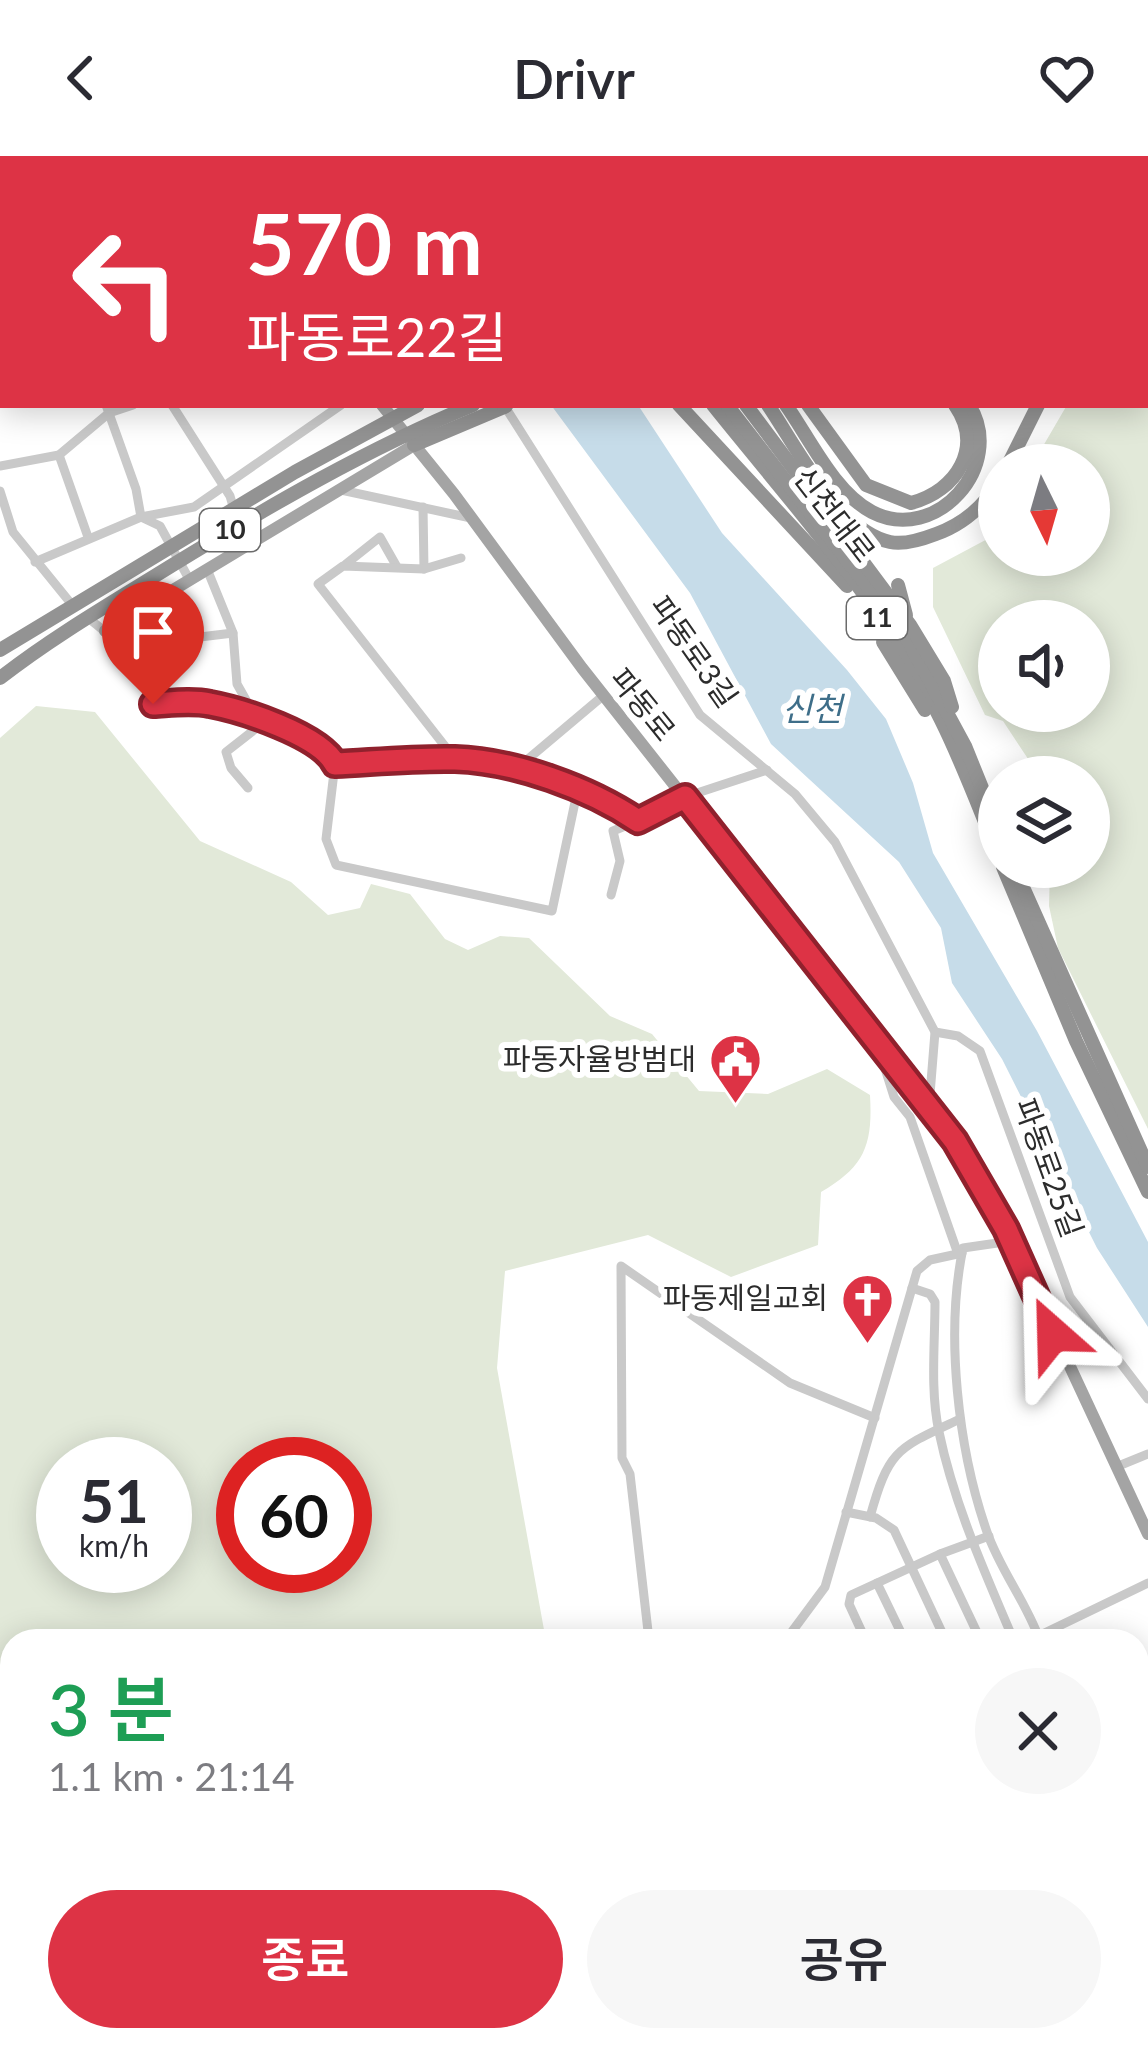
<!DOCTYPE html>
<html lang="ko">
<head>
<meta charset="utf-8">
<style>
	body { margin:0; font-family:Lato,"Noto Sans KR",sans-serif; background:#f7f7f7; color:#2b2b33; height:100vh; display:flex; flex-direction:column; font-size:45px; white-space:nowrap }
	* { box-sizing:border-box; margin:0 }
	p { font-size:39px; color:#7c7c81 }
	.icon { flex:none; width:66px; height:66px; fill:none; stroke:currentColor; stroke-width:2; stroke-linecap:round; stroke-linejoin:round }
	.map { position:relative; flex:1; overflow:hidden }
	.sheet { position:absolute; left:0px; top:1473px; width:1149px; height:423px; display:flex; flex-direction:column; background:#fff; border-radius:36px 36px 0 0; box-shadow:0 6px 30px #0003 }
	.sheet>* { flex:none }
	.hud { position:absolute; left:0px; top:0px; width:1149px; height:252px; box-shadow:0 6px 30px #0003; background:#dd3345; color:#fff; overflow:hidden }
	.needle { width:78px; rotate:175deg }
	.fabs { position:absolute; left:978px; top:288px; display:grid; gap:24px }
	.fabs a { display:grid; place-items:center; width:132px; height:132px; border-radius:50%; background:#fff; box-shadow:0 6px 30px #0003; font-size:60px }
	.speed { position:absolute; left:36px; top:1281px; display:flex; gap:24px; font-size:60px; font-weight:700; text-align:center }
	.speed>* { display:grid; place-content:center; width:156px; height:156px; border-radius:50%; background:#fff; box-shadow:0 6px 30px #0003; line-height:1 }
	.speed small { font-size:30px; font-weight:400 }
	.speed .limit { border:18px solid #d22; background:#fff; color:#111 }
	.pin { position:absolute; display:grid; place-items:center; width:102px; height:102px; color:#fff; margin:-123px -51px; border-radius:50% 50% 50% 0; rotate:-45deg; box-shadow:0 0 12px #0007 }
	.pin .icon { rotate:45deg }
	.me { position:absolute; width:132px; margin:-66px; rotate:335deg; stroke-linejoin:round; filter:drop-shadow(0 0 9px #0008) }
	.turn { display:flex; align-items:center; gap:42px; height:252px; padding:0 48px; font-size:54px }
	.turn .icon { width:156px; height:156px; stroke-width:2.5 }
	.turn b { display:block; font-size:84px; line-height:102px }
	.round { display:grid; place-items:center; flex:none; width:126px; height:126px; border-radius:63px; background:#f7f7f7 }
	.head { display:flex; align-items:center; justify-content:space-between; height:204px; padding:0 48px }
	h1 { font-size:72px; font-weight:600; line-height:90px; color:#1e9e55 }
	.cta { display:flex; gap:24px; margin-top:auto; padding:24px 48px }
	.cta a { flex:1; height:138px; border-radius:72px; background:#dd3345; color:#fff; font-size:48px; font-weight:600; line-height:138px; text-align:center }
	.cta a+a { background:#f7f7f7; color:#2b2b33 }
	header { display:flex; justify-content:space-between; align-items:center; height:156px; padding:0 48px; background:#fff; font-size:54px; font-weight:600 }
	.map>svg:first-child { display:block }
	.green { fill:#e2e9d9; fill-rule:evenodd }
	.water { fill:#c6dce9 }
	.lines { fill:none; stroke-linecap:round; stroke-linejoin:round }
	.highway-tunnel { stroke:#d5d5d5; stroke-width:14; stroke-dasharray:14 7; stroke-linecap:butt }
	.minor { stroke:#c9c9c9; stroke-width:9 }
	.major { stroke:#a4a4a4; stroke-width:12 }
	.highway { stroke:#939393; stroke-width:14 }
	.highway-bridge { stroke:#939393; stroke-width:14 }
	.route-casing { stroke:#90212d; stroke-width:30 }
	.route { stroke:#dd3345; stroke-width:21 }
	.labels { text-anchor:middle; stroke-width:12; stroke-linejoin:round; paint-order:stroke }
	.shield { fill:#fff; stroke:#6b6b6b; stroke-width:3 }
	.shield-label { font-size:27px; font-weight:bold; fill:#2c2c2c }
	.street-label { font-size:30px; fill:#2c2c2c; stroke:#fff }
	.poi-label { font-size:30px; fill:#2c2c2c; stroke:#fff; text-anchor:end }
	.water-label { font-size:33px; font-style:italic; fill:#3e6e89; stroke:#fff }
</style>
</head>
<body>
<header><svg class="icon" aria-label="back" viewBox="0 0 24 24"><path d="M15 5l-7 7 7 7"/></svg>Drivr<svg class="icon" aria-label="heart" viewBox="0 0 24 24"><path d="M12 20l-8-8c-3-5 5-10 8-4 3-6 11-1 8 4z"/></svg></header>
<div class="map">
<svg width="1148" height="1894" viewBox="0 0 1148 1894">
	<rect width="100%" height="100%" fill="#fff"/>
	<g class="green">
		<path d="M1148 148V973L1058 792 1049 750 1050 711H1089V621H1040L1003 565 985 559 933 451V412L993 380 999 369V399H1089V309H1032L1067 249H1146ZM1089 465V555H999V465Z"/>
		<path d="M36 550 95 556 200 685 291 726 328 759 360 752 371 728 410 738 445 783 468 794 500 780 529 782 610 860 652 878 699 935 768 938 827 913 870 939C873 990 864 1011 821 1036L818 1089 731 1121 648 1079 505 1115 497 1212 546 1485H12V1752L0 1738V582ZM63 1308H165V1410H63ZM243 1308H345V1410H243Z"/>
		<path d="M194 1884H333L329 1894H224Z"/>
		<path d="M522 1884H1085L1099 1894H547Z"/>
	</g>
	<path class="water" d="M551 249H638L722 377 847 514 886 563 913 627 933 697 1037 875 1148 1086V1171L1097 1092 1002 903 952 827 941 772 899 706 771 588 690 437Z"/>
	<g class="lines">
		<path class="highway-tunnel" d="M1146 48 1148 47"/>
		<g class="minor">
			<path d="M66 0 70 3"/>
			<path d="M324 0 329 3"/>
			<path d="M78 3 81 0"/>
			<path d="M0 170H3"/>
			<path d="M106 249 136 333 141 361 160 370 189 423 194 420"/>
			<path d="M172 249 230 340 245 391"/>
			<path d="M504 249 700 559 795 638 835 686 935 876 929 951"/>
			<path d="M59 299 88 381"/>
			<path d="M0 310 59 299 109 257 133 249"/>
			<path d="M341 334 471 362"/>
			<path d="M0 335 13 376 73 450"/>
			<path d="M423 351 424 413"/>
			<path d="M35 406 141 361 194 351 341 249"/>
			<path d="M346 408 380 381 397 411"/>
			<path d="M207 413 233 477 237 528 255 560 254 574 226 596 231 612 248 632"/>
			<path d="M87 461 124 491 155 473 200 481 233 477"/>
			<path d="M153 548C171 547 192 544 210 548 242 554 321 579 335 608 375 606 415 602 455 603 514 605 589 632 637 665L685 641 767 614"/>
			<path d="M455 603 318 428 343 410 424 413 461 402"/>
			<path d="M335 608 326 683 336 709 552 755 578 632"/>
			<path d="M515 614 604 539"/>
			<path d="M611 739 620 705 613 675 637 665"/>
			<path d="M935 876 958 880 980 895 1070 1141 1148 1243"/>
			<path d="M883 893 881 900 894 941 910 961 958 1098"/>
			<path d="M1011 1085 963 1092C945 1178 958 1293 987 1376 1000 1414 1027 1447 1040 1485"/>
			<path d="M912 1132 930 1138 935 1146C935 1188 930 1234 939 1276 954 1348 985 1417 1014 1485"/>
			<path d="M1116 1311 1148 1298"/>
			<path d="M846 1356 876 1362 894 1374 946 1485"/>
			<path d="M870 1361C889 1292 898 1292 960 1263"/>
			<path d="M940 1398 989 1380"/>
			<path d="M877 1427 905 1485"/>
			<path d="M649 1484 630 1318 622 1302 621 1110 790 1227 875 1262"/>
			<path d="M785 1485 825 1431 917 1115 930 1104 962 1097"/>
			<path d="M866 1485 849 1448 851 1439 940 1398 981 1485"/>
			<path d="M1028 1485 1148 1427"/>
			<path d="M1137 1617 1148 1637"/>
			<path d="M1137 1732 1148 1731"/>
			<path d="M1137 1839 1148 1853"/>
		</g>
		<g class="major">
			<path d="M163 0 166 3"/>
			<path d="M382 249 454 338 582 512 955 985 1006 1073 1148 1378"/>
			<path d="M105 475 414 289"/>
		</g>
		<g class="highway">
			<path d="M466 0 469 3"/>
			<path d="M496 0 499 3"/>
			<path d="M510 0 513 3"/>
			<path d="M584 0 586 3"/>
			<path d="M596 0 599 3"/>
			<path d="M619 0 622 3"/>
			<path d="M484 2V3"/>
			<path d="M1146 101H1148"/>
			<path d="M1146 115 1148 114"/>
			<path d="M679 249 847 430"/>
			<path d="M713 249C792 348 885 449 941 564 963 608 980 655 999 700"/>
			<path d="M727 249 905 479 965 590 999 674"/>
			<path d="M746 249 910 469 944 525 952 551"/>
			<path d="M768 249C796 290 838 375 890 386 903 389 923 383 936 378 964 368 983 351 999 326"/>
			<path d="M786 249C810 283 834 336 872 356 936 389 1007 309 969 249"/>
			<path d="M808 249 866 329 911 347C957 335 984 291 955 249"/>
			<path d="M414 289 504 251"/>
			<path d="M1008 309 1038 249"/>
			<path d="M898 429 906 459"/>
			<path d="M883 486 925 554"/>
			<path d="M1003 711 1076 885 1148 1036"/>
			<path d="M1014 711 1148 1011"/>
		</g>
		<g class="highway-bridge">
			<path d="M504 251 506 250"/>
			<path d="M0 494 295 316 418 249"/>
			<path d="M0 522C54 480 113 446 171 410 269 350 367 293 473 249"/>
		</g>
	</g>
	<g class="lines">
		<defs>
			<path id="route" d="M153 548C171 547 192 544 210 548 242 554 320 579 335 608 375 606 415 602 455 603 515 605 589 632 638 665L685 641 955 985 1006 1073 1053 1178"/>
		</defs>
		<use href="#route" class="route-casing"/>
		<use href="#route" class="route"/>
	</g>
	<defs>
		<symbol id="civic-pin" viewBox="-11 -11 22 30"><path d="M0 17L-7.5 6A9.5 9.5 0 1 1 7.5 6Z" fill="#dd3345" stroke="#fff"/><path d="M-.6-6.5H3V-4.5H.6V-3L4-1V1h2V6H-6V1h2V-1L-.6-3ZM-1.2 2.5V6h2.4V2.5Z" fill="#fff"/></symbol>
		<symbol id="church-pin" viewBox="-11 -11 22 30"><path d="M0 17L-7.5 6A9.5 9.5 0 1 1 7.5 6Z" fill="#dd3345" stroke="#fff"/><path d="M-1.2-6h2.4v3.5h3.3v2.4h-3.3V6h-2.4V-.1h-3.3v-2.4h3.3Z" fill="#fff"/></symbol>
	</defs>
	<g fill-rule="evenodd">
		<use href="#civic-pin" x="706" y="874" width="59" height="81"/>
		<use href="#church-pin" x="838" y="1114" width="59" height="81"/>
	</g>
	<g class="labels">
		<g class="shield">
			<rect x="200" y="353" width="60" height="42" rx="9"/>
			<rect x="847" y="441" width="60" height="42" rx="9"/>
		</g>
		<g class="shield-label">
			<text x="230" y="383">10</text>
			<text x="877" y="471">11</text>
		</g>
		<g class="street-label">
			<text transform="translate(834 359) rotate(52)" y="10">신천대로</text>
			<text transform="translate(693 496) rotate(55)" y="10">파동로3길</text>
			<text transform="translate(642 549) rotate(51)" y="10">파동로</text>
			<text transform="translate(1048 1012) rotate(70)" y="10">파동로25길</text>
		</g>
		<g class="poi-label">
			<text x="696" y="914">파동자율방범대</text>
			<text x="828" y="1153">파동제일교회</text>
		</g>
		<g class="water-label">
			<text x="812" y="565">신천</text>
		</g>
	</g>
</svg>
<div class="fabs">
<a><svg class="needle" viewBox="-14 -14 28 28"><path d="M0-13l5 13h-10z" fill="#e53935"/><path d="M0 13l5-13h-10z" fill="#7c7c81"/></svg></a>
<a><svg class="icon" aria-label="sound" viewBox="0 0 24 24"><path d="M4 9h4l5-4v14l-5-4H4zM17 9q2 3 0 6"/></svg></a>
<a><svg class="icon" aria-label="layers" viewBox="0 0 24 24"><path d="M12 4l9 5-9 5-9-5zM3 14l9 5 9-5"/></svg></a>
</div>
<div class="speed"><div>51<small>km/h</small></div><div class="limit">60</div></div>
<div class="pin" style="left:153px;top:548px;background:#d93025"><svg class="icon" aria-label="arrive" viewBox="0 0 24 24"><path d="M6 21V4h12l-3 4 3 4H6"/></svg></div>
<svg class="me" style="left:1053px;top:1178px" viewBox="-20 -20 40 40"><path d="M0-17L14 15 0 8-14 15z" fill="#dd3345" stroke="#fff" stroke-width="4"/></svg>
<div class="hud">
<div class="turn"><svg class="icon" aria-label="left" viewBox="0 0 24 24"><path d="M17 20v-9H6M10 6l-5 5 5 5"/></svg><div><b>570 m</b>파동로22길</div></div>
</div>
<section class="sheet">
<div class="head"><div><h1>3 분</h1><p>1.1 km · 21:14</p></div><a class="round"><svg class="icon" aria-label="close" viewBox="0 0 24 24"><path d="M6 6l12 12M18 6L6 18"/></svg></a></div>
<div class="cta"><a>종료</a><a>공유</a></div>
</section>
</div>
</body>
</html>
